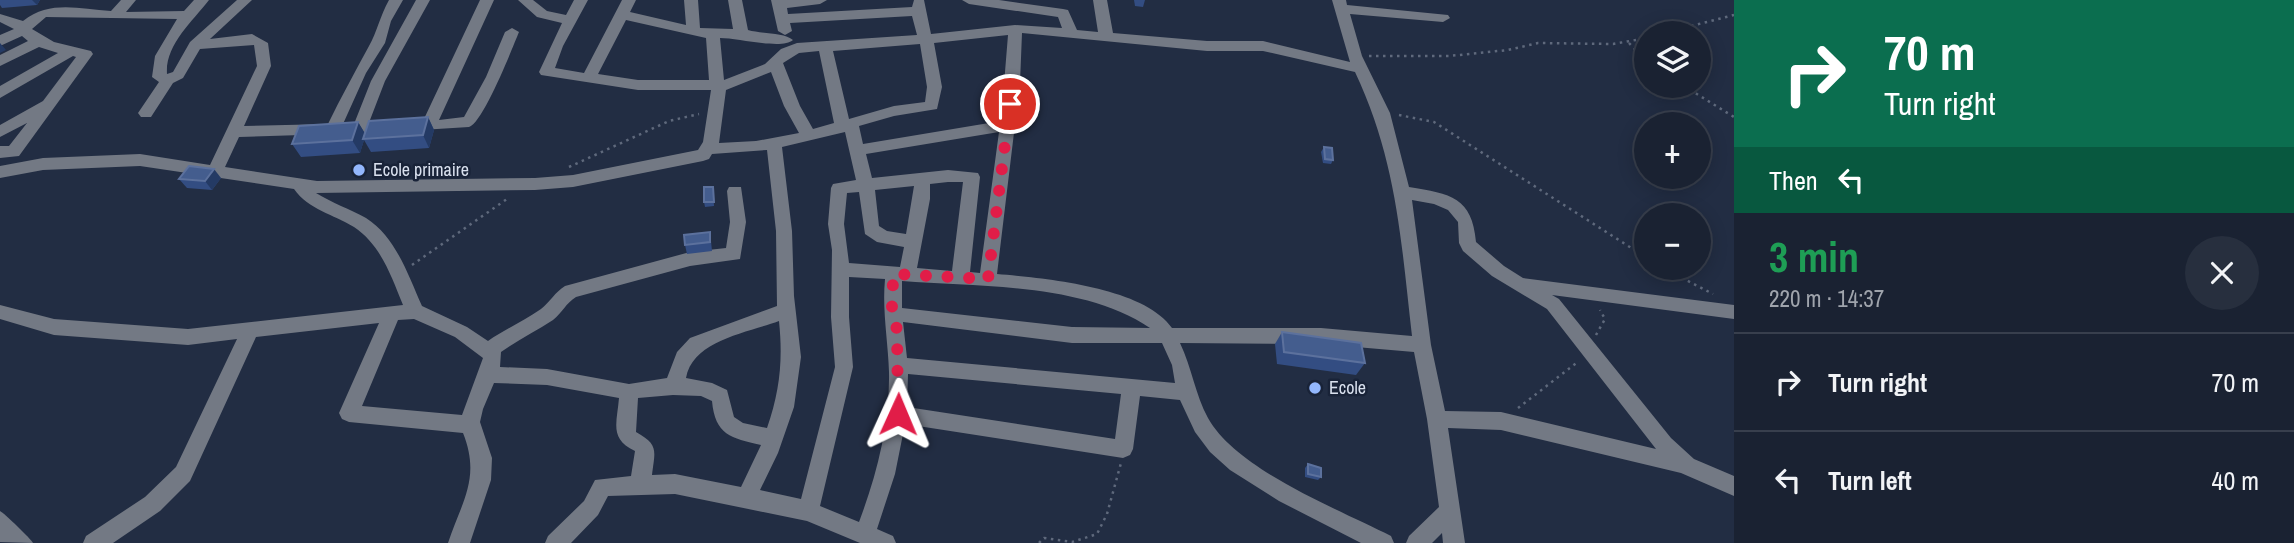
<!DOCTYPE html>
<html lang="en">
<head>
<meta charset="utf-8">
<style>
	body { margin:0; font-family:"Archivo Narrow",sans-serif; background:#272f3e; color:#f1f3f6; height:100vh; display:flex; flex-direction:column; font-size:26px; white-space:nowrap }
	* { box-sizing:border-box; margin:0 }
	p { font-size:23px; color:#9fa4ac }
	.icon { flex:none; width:38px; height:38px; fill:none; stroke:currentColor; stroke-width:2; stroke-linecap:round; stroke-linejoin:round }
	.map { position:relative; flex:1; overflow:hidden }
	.details { display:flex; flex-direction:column; background:#1a2232; width:560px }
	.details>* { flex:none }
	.top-card { background:#0b6e4f; color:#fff; overflow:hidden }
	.tools { position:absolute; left:1634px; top:21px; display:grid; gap:14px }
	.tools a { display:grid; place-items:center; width:77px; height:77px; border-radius:50%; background:#1a2232; box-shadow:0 4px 18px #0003,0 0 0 2px #383f4d; font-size:35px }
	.pin { position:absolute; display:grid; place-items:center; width:60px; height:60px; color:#fff; margin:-30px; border:4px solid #fff; border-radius:50%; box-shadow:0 2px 7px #0007 }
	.me { position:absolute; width:77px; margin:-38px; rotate:1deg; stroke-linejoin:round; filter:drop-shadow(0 0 5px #0008) }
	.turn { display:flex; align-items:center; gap:24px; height:147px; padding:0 35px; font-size:32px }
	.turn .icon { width:91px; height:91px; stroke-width:2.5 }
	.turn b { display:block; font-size:49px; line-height:60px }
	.then { display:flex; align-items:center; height:66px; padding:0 35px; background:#0003; gap:14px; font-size:26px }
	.round { display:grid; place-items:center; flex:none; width:74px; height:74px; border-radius:37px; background:#272f3e }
	.overview { display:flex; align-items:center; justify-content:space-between; height:119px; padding:0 35px }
	h1 { font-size:42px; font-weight:700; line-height:52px; color:#1e9e55 }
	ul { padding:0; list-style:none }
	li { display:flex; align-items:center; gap:21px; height:98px; padding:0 35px; border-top:2px solid #383f4d }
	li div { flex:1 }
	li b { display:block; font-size:26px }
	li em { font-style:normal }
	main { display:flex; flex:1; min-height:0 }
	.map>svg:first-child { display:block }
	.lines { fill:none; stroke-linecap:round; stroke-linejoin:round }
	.path { stroke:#5f697c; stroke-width:2.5; stroke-dasharray:2.5 4.5; stroke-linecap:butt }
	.minor { fill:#737984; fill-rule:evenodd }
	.wall { fill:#334d82 }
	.shaded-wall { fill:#243a64 }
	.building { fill:#445d8e; stroke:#5c719d; stroke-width:2 }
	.route { stroke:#e11d48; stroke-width:12; stroke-dasharray:0 21.6 }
	.poi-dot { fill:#93b7fd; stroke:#192338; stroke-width:2.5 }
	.labels { text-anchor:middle; stroke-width:5; stroke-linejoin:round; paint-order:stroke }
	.poi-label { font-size:18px; fill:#d9e0ee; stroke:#192338; text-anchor:start }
</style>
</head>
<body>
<main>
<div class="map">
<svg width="1734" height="543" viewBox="0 0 1734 543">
	<rect width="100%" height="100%" fill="#222d43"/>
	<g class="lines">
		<g class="path">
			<path d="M1664 33 1734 15"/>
			<path d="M1629 43 1647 62"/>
			<path d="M1369 56H1449L1508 50 1538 43 1613 44 1647 38"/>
			<path d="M1684 86 1734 117"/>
			<path d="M1399 115 1434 122 1647 258"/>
			<path d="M569 167 669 121 699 114"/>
			<path d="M412 265 507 199"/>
			<path d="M1663 268 1713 294"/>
			<path d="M1596 335 1605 319 1600 310"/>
			<path d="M1518 408 1579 361"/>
			<path d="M1039 543 1044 538 1072 542 1097 534 1107 514 1121 463"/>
		</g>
		<g class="minor">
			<path d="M121 0H136L126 12 184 11 194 0H209C192 22 165 45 167 74L173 72 190 42 237 0H252L210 39 252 34 268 43 271 66 244 126 328 124C341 97 355 72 369 46 377 32 380 16 389 0H403L391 21 385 43 366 73 343 124H354L371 81 416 0H430L385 81 365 133 239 137 225 167 317 181 535 178 573 175 698 150 703 142 711 90H638L541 75 539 72 562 23 537 17 518 0H533L547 11 566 15 574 0H588L563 46 555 68 584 73 622 0H636L630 12 686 25 684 0H698L700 28 733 29 728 0H742L748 30C761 34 784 32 793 40 782 50 739 38 720 38L724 80 765 64 781 49 797 43 917 35 912 16 790 23 792 31 785 35 778 31 771 0H827L820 4 787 8 788 14 912 7 914 0H924L931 34 1015 25 1062 28 1058 17 969 4 962 0H999L1063 9 1068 10 1077 30 1098 32 1093 0H1107L1113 33 1207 41H1263L1350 62 1332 0H1346L1347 5 1448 15 1450 18 1443 22 1350 14 1362 56 1390 113 1409 187C1451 194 1472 197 1476 242L1504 266 1523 278 1734 305V319L1552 295 1559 299 1671 438 1694 459 1734 476V496L1681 473 1501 430 1448 428 1465 543H1443L1442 533 1432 543H1406L1409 536 1439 507 1427 419 1414 352 1321 344 1180 343C1192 368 1195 394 1208 418 1237 470 1338 509 1391 536L1394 543H1361L1279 501 1230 470 1210 452 1195 432 1180 400 1140 396 1133 449 1130 455 1123 458 905 424 895 474 877 529 893 536 896 543H860L807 521 675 494 608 496 598 515 571 543H545L548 536 584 501 595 480 631 476 635 451C609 439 617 423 619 398L547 385 494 383 483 409 480 422 492 458 491 480 470 543H448C462 501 481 478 463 433L349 422 342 419 339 413 379 323 256 337 190 481 160 511 113 543H83L86 536 145 497 176 467 237 339 188 345 54 335 0 319V305L54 319 188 329 403 305C391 276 381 245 354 227 333 214 309 210 294 189L140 166 43 170 0 178V166L43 158 140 154 210 165 257 66 254 45 200 49 183 78 173 83 151 117H141L138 113 159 82 152 77 155 56 177 19 46 17 32 29 54 42 91 51 93 54 19 156 0 158V146H9L27 123 0 137V125L43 101 76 57 73 56 0 98V86L58 53 39 47 0 66V55L28 41 22 36 0 46V35L14 29 0 22V14L23 21C50 0 78 9 111 11ZM626 20 706 38 709 80H638L598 74ZM1022 33 1207 51H1263L1355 72C1397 161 1401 241 1412 336L1321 328H1172C1144 287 1044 278 997 274L1020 83ZM1008 35 1001 121 863 144 859 126 894 116 937 109 942 87 934 43ZM920 44 927 87 925 102 894 106 849 119 833 51ZM819 51 834 123 813 129 800 106 783 63 799 53ZM771 72 784 106 799 133 756 141 719 143 726 90ZM845 132 856 180 833 184 831 188 828 224 832 250 831 317 835 367 801 499 760 490 778 453 794 407 801 357 794 296 792 231 782 147ZM999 132 980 273 970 272 980 177 978 173 948 170 872 178 866 154ZM767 150 776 231 777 306 690 338 677 352 667 378 629 384 547 369 500 367 501 352C518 340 536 331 553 320 562 313 566 303 576 297L690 266 740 259 746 222 741 187H729L727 191 730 222 726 248 690 252 565 286C555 292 550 302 541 309 524 321 505 329 488 341L467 327 422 306C408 275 396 237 366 218 350 209 332 203 316 193L535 190 573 187 703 161 709 159 712 154ZM948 182H963L952 271 917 268 930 199V184ZM914 186 906 234 887 231 879 226 875 190ZM859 192 865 234 877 242 904 247 900 267 849 263 844 224 847 193ZM1412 200 1434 204 1448 210 1458 222 1459 243 1463 251 1492 276 1547 309 1656 449 1501 412 1445 411 1431 345ZM849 277 885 279C882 310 888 341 889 372 890 424 877 474 859 522L820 506 853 367 849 317ZM902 281C979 287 1084 283 1150 328L1072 327 902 308ZM414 319 455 337 483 358 462 415 362 406 398 320ZM779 321C783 360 780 391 767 428L743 423 734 417 727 390 712 383 686 378C693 340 747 333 779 321ZM903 322 1072 343H1162L1172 365 1175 383 907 358ZM908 374 1121 394 1115 439 907 407ZM673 395 701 396 712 401C715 435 731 438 761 445L741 487 675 474 652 475C655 450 659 445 636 432L638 398Z"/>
			<path d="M480 0H494L439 120 464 117 486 77 505 32 512 28 519 32C512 49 483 123 469 127L405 131 402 127 405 123 423 121Z"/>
			<path d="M0 511C4 513 31 539 33 543L0 542Z"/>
		</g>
	</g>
	<g class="wall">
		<path d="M0 0H40L37 5 2 8 0 5Z"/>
		<path d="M1134 0H1145L1143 7 1135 6Z"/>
		<path d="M428 117 434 130 429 148 371 152 364 140 360 153 301 157 292 144 358 122 365 134Z"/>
		<path d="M1324 147 1333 160 1331 164 1323 163 1321 152Z"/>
		<path d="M221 178 212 190 187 188 179 179Z"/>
		<path d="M713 187 714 206 705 207 704 202Z"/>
		<path d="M711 241 712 251 687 254 685 245Z"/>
		<path d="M1282 332 1365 363 1356 375 1277 364 1275 344Z"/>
		<path d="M1308 464 1321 477 1318 480 1305 477V468Z"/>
	</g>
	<g class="shaded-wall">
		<path d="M32 0H40L37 5Z"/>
		<path d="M0 43 6 50 0 53Z"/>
		<path d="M428 117 434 130 429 148 423 135Z"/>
		<path d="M358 122 366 135 363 139 364 140 360 153 352 140Z"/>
		<path d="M214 169 221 178 212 190 205 181Z"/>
	</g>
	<g class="building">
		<path d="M428 117 423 135 363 139 369 121Z"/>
		<path d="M358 122 352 140 292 144 299 126Z"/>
		<path d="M1324 147 1332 148 1333 160 1325 159Z"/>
		<path d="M189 166 214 169 205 181 179 179Z"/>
		<path d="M704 187H713L714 202H704Z"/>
		<path d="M710 232V242L685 245 684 235Z"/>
		<path d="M1282 332 1361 343 1365 363 1284 352Z"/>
		<path d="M1308 464 1321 468V477L1308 474Z"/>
	</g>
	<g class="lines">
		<path class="route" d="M898 414 897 330 891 302 894 274 988 279 1010 104"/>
	</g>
	<g class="poi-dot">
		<circle cx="359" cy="170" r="7"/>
		<circle cx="1315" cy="388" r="7"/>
	</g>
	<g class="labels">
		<g class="poi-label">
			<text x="373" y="176">Ecole primaire</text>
			<text x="1329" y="394">Ecole</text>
		</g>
	</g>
</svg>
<div class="tools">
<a><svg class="icon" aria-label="layers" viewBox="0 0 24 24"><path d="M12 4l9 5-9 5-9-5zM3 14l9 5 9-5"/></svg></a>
<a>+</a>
<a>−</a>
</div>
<div class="pin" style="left:1010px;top:104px;background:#d93025"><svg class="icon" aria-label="arrive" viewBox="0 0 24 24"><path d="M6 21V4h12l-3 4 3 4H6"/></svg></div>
<svg class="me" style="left:898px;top:414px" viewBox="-20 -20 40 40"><path d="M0-17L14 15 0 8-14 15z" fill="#e11d48" stroke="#fff" stroke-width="4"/></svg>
</div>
<section class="details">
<div class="top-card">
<div class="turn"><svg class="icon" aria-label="right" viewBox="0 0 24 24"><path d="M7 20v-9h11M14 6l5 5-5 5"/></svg><div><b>70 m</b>Turn right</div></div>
<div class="then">Then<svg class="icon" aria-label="left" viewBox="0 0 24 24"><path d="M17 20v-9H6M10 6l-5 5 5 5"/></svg></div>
</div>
<div class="overview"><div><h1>3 min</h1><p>220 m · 14:37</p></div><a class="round"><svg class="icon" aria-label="close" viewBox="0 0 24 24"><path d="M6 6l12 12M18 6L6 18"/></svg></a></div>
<ul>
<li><svg class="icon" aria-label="right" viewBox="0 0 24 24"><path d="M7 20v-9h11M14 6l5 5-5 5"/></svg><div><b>Turn right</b></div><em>70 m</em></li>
<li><svg class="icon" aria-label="left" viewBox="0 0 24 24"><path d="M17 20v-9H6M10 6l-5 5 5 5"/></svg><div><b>Turn left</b></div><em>40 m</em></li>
</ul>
</section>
</main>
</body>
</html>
